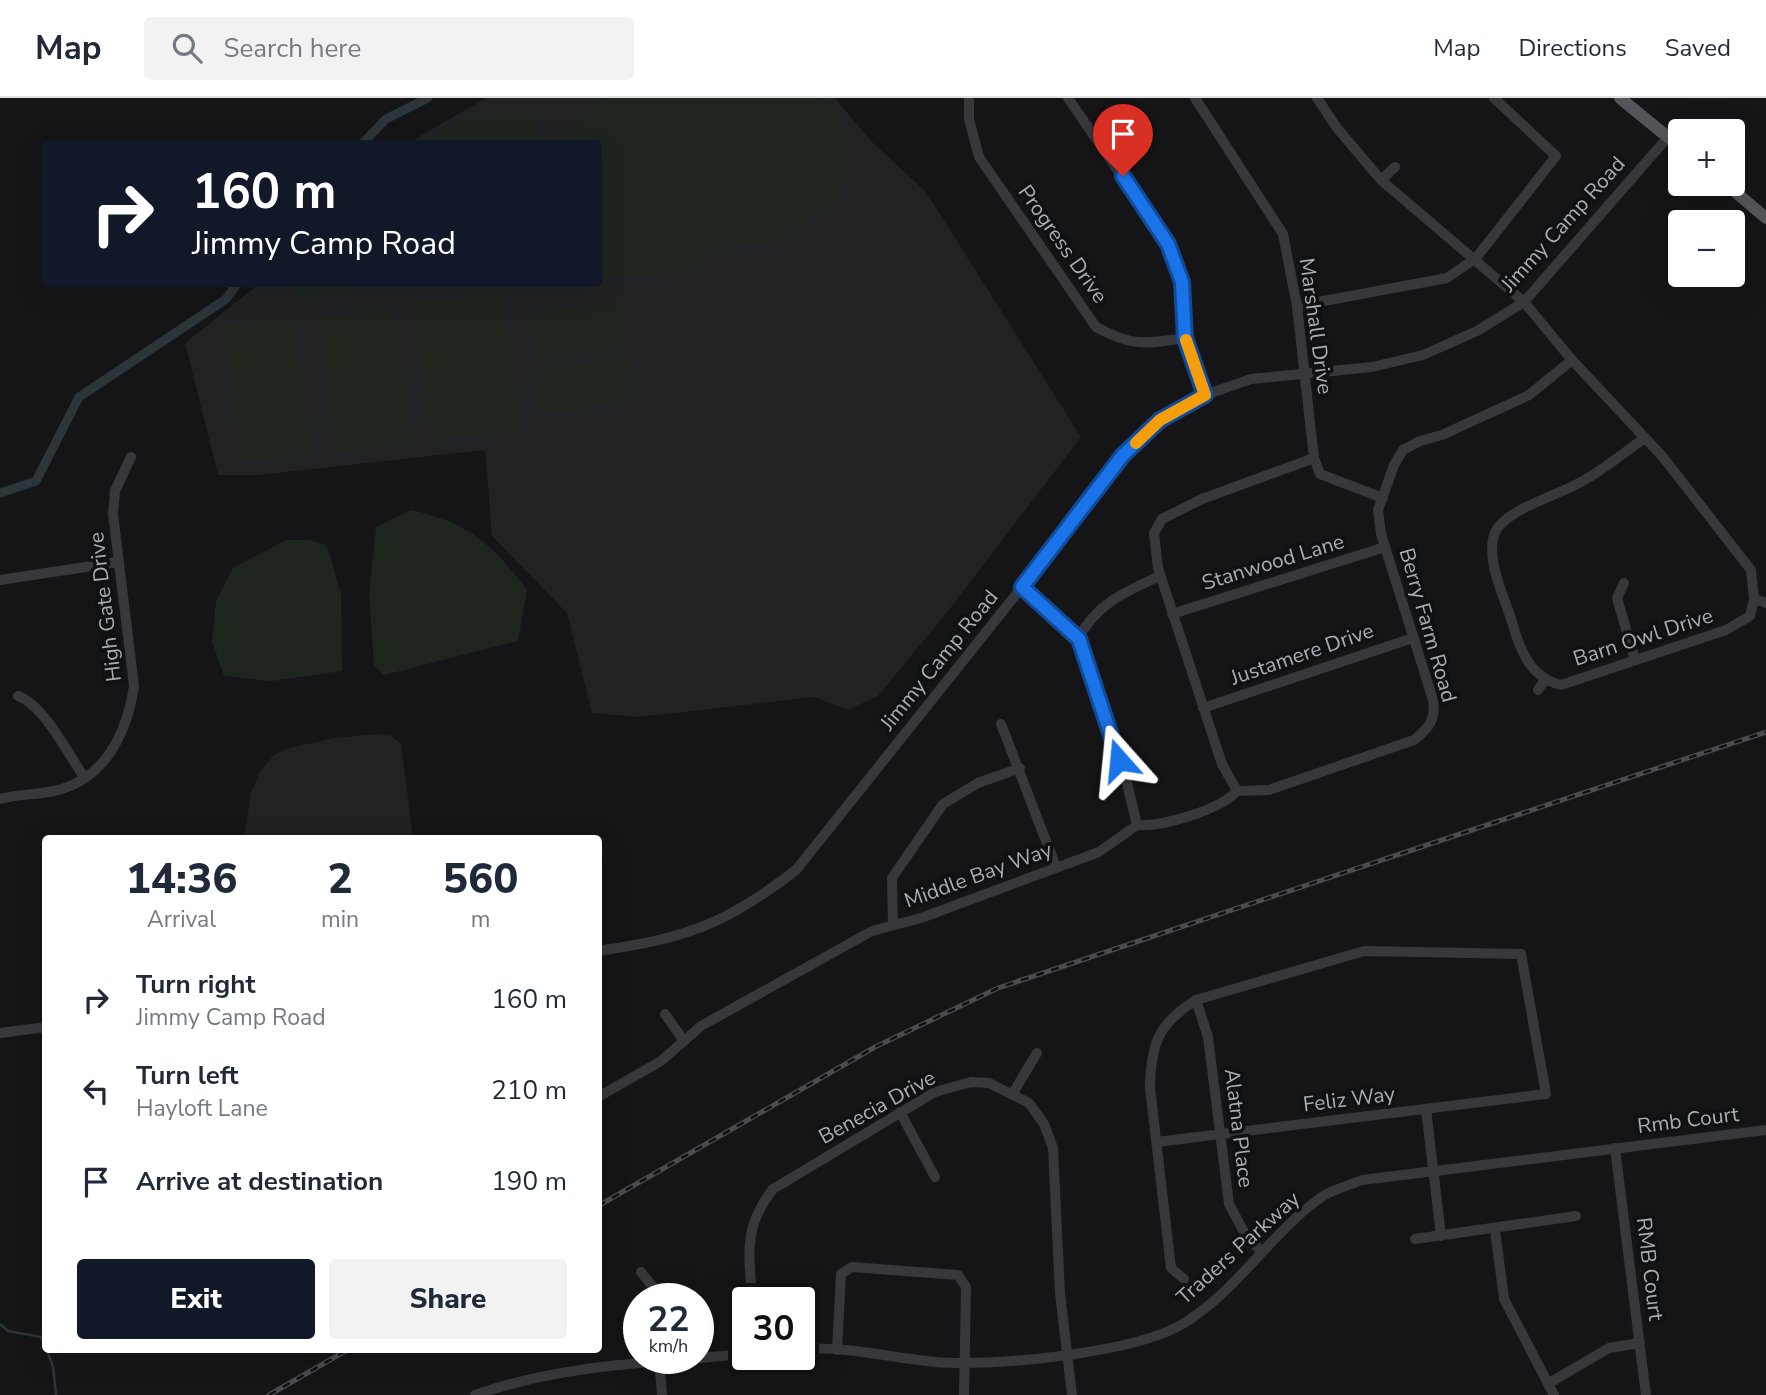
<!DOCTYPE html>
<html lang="en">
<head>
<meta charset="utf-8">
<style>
	body { margin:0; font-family:"Nunito Sans",sans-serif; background:#f2f2f3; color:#1f2937; height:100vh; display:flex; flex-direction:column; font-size:26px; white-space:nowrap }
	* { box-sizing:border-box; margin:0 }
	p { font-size:23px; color:#747a83 }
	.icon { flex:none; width:38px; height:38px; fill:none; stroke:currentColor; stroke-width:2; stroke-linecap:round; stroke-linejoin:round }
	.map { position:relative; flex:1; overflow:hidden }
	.side { position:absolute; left:42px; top:737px; width:560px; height:518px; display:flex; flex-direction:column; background:#fff; border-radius:7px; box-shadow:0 7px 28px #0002 }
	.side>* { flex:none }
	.banner { position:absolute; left:42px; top:42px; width:560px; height:147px; border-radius:7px; box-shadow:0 7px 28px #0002; background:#111827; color:#fff; overflow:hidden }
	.tools { position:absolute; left:1668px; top:21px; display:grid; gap:14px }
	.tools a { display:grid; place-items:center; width:77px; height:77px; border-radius:7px; background:#fff; box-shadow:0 7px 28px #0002; font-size:35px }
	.speed { position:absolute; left:623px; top:1185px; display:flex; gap:14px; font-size:35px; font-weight:700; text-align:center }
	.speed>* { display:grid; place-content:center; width:91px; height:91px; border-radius:50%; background:#fff; box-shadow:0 7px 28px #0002; line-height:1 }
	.speed small { font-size:18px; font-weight:400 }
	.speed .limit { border:4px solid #111; border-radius:10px; background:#fff; color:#111 }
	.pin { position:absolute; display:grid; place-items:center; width:60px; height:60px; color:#fff; margin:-72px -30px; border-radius:50% 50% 50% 0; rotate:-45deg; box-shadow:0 0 7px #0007 }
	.pin .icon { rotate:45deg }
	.me { position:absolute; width:77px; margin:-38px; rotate:342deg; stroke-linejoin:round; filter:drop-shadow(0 0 5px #0008) }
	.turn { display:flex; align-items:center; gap:24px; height:147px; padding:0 35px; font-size:32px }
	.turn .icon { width:91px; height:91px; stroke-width:2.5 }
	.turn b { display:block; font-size:49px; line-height:60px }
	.eta { display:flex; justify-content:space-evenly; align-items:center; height:119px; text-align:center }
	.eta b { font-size:42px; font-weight:800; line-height:49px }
	.primary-button { display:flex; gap:14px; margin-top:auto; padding:14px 35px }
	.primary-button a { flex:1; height:80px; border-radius:7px; background:#111827; color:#fff; font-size:28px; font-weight:800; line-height:80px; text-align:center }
	.primary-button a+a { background:#f2f2f3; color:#1f2937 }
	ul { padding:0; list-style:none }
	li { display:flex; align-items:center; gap:21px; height:91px; padding:0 35px }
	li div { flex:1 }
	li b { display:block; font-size:26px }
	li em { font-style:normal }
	header { display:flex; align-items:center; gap:42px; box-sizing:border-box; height:98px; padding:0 35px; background:#fff; border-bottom:2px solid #e0e1e3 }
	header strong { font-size:33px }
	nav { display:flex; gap:38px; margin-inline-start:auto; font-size:24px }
	.search { width:490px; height:63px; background:#f2f2f3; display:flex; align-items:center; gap:18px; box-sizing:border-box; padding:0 24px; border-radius:7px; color:#747a83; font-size:26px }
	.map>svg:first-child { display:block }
	.built { fill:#212224 }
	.green { fill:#1e251e }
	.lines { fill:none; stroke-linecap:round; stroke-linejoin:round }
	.stream { stroke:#2c353a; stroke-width:2.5 }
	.canal { stroke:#2c353a; stroke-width:9 }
	.minor { stroke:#37383c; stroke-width:10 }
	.major { stroke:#53555b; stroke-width:12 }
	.rail-casing { stroke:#4a4c51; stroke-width:5 }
	.rail { stroke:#101112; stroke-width:2.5; stroke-dasharray:8; stroke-linecap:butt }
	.route-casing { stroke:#114b97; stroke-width:18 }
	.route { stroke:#1a73e8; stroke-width:12 }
	.slow { stroke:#f59e0b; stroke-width:12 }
	.labels { text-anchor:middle; stroke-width:7; stroke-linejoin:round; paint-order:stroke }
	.street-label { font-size:21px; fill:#a8aeb6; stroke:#101112 }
</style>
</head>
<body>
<header>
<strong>Map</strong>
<div class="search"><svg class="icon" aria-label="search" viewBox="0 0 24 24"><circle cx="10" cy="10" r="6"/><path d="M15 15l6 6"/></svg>Search here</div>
<nav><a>Map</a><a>Directions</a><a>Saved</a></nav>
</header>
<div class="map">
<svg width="1766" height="1297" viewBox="0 0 1766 1297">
	<rect width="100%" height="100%" fill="#151517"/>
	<g class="built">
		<path d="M486 0H835L870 42 926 94 1081 339 948 513 878 598 848 612 814 599 638 619 592 615 567 515 492 438 485 352 260 377H218L185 245 259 186H598V46L408 45Z"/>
		<path d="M378 636 391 638 401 646 413 740H244L251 696 259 675 274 657 289 650 334 640Z"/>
	</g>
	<g class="green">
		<path d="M611 0H815C854 23 864 77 829 110 812 127 798 120 782 143L710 151 696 172 599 182 598 46 567 45 585 15Z"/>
		<path d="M535 12 539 45H424C457 19 494 15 535 12Z"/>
		<path d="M295 186H381L296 199Z"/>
		<path d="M503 195 519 333 430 343 415 205Z"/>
		<path d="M616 204 621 207 623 224 618 227 623 231 625 246 621 251 538 259 534 255V238L530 233 529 220 533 215 569 210 575 215 580 210Z"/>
		<path d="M395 212 412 346 336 355 321 220Z"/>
		<path d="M294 219 311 355 241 363 224 228Z"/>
		<path d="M622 260 627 263 629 277 624 283 630 287 631 301 627 304 589 309 585 306 581 311 545 315 540 309 538 296 543 293 536 288V275L539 270Z"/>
		<path d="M411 412C468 424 493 447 527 492L518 543 384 577 374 567 369 496 376 429Z"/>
		<path d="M286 442H309L327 447 341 496 342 573 272 583 224 578 212 543 216 503 233 470Z"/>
	</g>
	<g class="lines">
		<g class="stream">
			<path d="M0 1226 8 1233 41 1239 46 1250"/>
			<path d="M46 1251 53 1268 56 1297"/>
		</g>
		<g class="canal">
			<path d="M362 46 386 21 428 0"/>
			<path d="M0 395 36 383 79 299 226 201 237 186"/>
		</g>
		<g class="minor">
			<path d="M969 0V21L979 59 1096 229C1133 249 1145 246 1185 240"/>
			<path d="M1068 0 1168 146 1182 184 1185 240 1205 297"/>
			<path d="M1195 0 1283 136 1297 208 1314 360 1320 376 1383 400"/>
			<path d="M1317 0 1337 30 1381 82 1524 204 1567 256 1572 262 1662 358 1751 472 1754 501 1750 518 1726 532 1561 587C1531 580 1520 553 1512 524 1504 498 1486 463 1494 437 1501 413 1558 397 1579 385 1602 373 1623 355 1645 340"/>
			<path d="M1381 82 1395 69"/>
			<path d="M1297 208 1447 180 1476 160 1556 58 1494 0"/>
			<path d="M1314 360 1202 401 1162 421 1154 435 1158 470 1222 666 1237 693 1269 692 1414 642C1429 630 1436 622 1433 602L1381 436 1378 412 1394 367 1403 352 1420 343 1442 337 1529 297 1572 262"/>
			<path d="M0 482 118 464"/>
			<path d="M1624 485 1617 500 1635 562"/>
			<path d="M1754 501 1766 505"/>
			<path d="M1172 516 1385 449"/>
			<path d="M1078 541C1097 505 1125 494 1160 478"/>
			<path d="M1538 592 1544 583"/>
			<path d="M18 598C44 607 68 656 84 679"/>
			<path d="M1203 610 1413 540"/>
			<path d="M1001 626 1056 769"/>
			<path d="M0 701C18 696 35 697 54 693 105 682 127 635 134 588L113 416 115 393 131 359"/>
			<path d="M1137 727C1162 729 1220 712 1237 693"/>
			<path d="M893 827 892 780 943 706 978 685 1020 670"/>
			<path d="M598 853C686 840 725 827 796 772L1022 489 1123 357 1160 322 1205 297 1251 281 1372 269 1423 257 1477 233 1524 204 1668 39"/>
			<path d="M1196 902 1208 939 1229 1106 1245 1136 1262 1154"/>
			<path d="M665 916 684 943"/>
			<path d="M0 935 46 929"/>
			<path d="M1013 995 1037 955"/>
			<path d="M598 999 661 963 701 928 872 833 921 820 1099 754 1137 727 1127 685 1078 541 1022 489"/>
			<path d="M1426 1011 1441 1138"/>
			<path d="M900 1014 935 1079"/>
			<path d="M1157 1044 1546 996 1521 856 1364 853 1196 902C1158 926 1151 945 1150 990L1171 1170 1184 1181"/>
			<path d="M1615 1050 1646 1297"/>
			<path d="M1495 1132 1504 1201 1554 1297"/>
			<path d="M1415 1141 1576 1118"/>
			<path d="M641 1174 653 1189 654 1200"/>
			<path d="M752 1200C749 1154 743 1130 773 1091L935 994 971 984 989 985 1029 1005 1044 1026 1053 1050 1060 1195 1072 1297"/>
			<path d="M803 1251C848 1248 891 1260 936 1264 993 1269 1132 1255 1181 1227 1236 1195 1271 1134 1323 1098 1334 1091 1350 1087 1362 1082L1766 1032"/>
			<path d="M837 1252 841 1176 852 1169 958 1177 966 1189 964 1297"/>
			<path d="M659 1260 662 1297"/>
			<path d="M1549 1285 1609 1250 1640 1245"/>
			<path d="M475 1297C563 1266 652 1265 744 1256"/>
		</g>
		<g class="major">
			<path d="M1620 0 1680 49"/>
			<path d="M1726 86 1766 120"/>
		</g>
		<defs>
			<g id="rail">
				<path d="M598 1108 875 949 998 890 1766 634"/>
				<path d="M269 1297 349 1251"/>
			</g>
		</defs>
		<use href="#rail" class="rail-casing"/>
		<use href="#rail" class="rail"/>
	</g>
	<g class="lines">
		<defs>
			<path id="route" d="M1119 662 1079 541 1022 489 1123 357 1160 322 1205 297 1185 240 1182 184 1168 146 1123 78"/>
		</defs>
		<use href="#route" class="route-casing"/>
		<use href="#route" class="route"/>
		<path class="slow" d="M1136 345 1160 322 1205 297 1186 242"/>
	</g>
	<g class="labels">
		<g class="street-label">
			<text transform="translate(1563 126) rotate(-48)" y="7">Jimmy Camp Road</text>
			<text transform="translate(1063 146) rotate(55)" y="7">Progress Drive</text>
			<text transform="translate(1316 228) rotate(82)" y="7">Marshall Drive</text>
			<text transform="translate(1273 464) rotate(-17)" y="7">Stanwood Lane</text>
			<text transform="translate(105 509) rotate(-97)" y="7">High Gate Drive</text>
			<text transform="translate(1428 527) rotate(74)" y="7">Berry Farm Road</text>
			<text transform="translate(1643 539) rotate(-18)" y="7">Barn Owl Drive</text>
			<text transform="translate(1302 556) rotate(-19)" y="7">Justamere Drive</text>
			<text transform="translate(939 562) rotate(-51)" y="7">Jimmy Camp Road</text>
			<text transform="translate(978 777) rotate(-20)" y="7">Middle Bay Way</text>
			<text transform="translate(1349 1001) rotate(-7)" y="7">Feliz Way</text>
			<text transform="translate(877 1009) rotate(-29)" y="7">Benecia Drive</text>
			<text transform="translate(1688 1022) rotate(-7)" y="7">Rmb Court</text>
			<text transform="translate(1239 1030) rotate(83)" y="7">Alatna Place</text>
			<text transform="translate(1238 1150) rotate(-42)" y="7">Traders Parkway</text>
			<text transform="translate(1650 1171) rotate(83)" y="7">RMB Court</text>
		</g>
	</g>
</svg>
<div class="tools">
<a>+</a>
<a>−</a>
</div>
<div class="speed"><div>22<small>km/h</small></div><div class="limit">30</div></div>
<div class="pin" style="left:1123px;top:78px;background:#d93025"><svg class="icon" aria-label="arrive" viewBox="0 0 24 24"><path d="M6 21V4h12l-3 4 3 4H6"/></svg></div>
<svg class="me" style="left:1119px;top:662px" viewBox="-20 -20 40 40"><path d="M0-17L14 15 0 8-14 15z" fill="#1a73e8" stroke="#fff" stroke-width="4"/></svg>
<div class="banner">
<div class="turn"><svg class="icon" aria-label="right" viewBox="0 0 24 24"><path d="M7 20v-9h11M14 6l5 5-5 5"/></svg><div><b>160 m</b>Jimmy Camp Road</div></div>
</div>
<section class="side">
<div class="eta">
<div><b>14:36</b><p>Arrival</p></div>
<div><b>2</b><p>min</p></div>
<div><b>560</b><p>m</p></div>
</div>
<ul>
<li><svg class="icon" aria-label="right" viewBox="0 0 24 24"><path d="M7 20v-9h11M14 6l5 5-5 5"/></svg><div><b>Turn right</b><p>Jimmy Camp Road</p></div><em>160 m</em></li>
<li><svg class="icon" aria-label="left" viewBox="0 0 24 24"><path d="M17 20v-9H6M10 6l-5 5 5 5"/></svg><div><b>Turn left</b><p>Hayloft Lane</p></div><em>210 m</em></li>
<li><svg class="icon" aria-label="arrive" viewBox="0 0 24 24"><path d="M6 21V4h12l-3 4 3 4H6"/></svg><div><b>Arrive at destination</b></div><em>190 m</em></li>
</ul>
<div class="primary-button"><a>Exit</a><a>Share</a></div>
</section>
</div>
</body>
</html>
